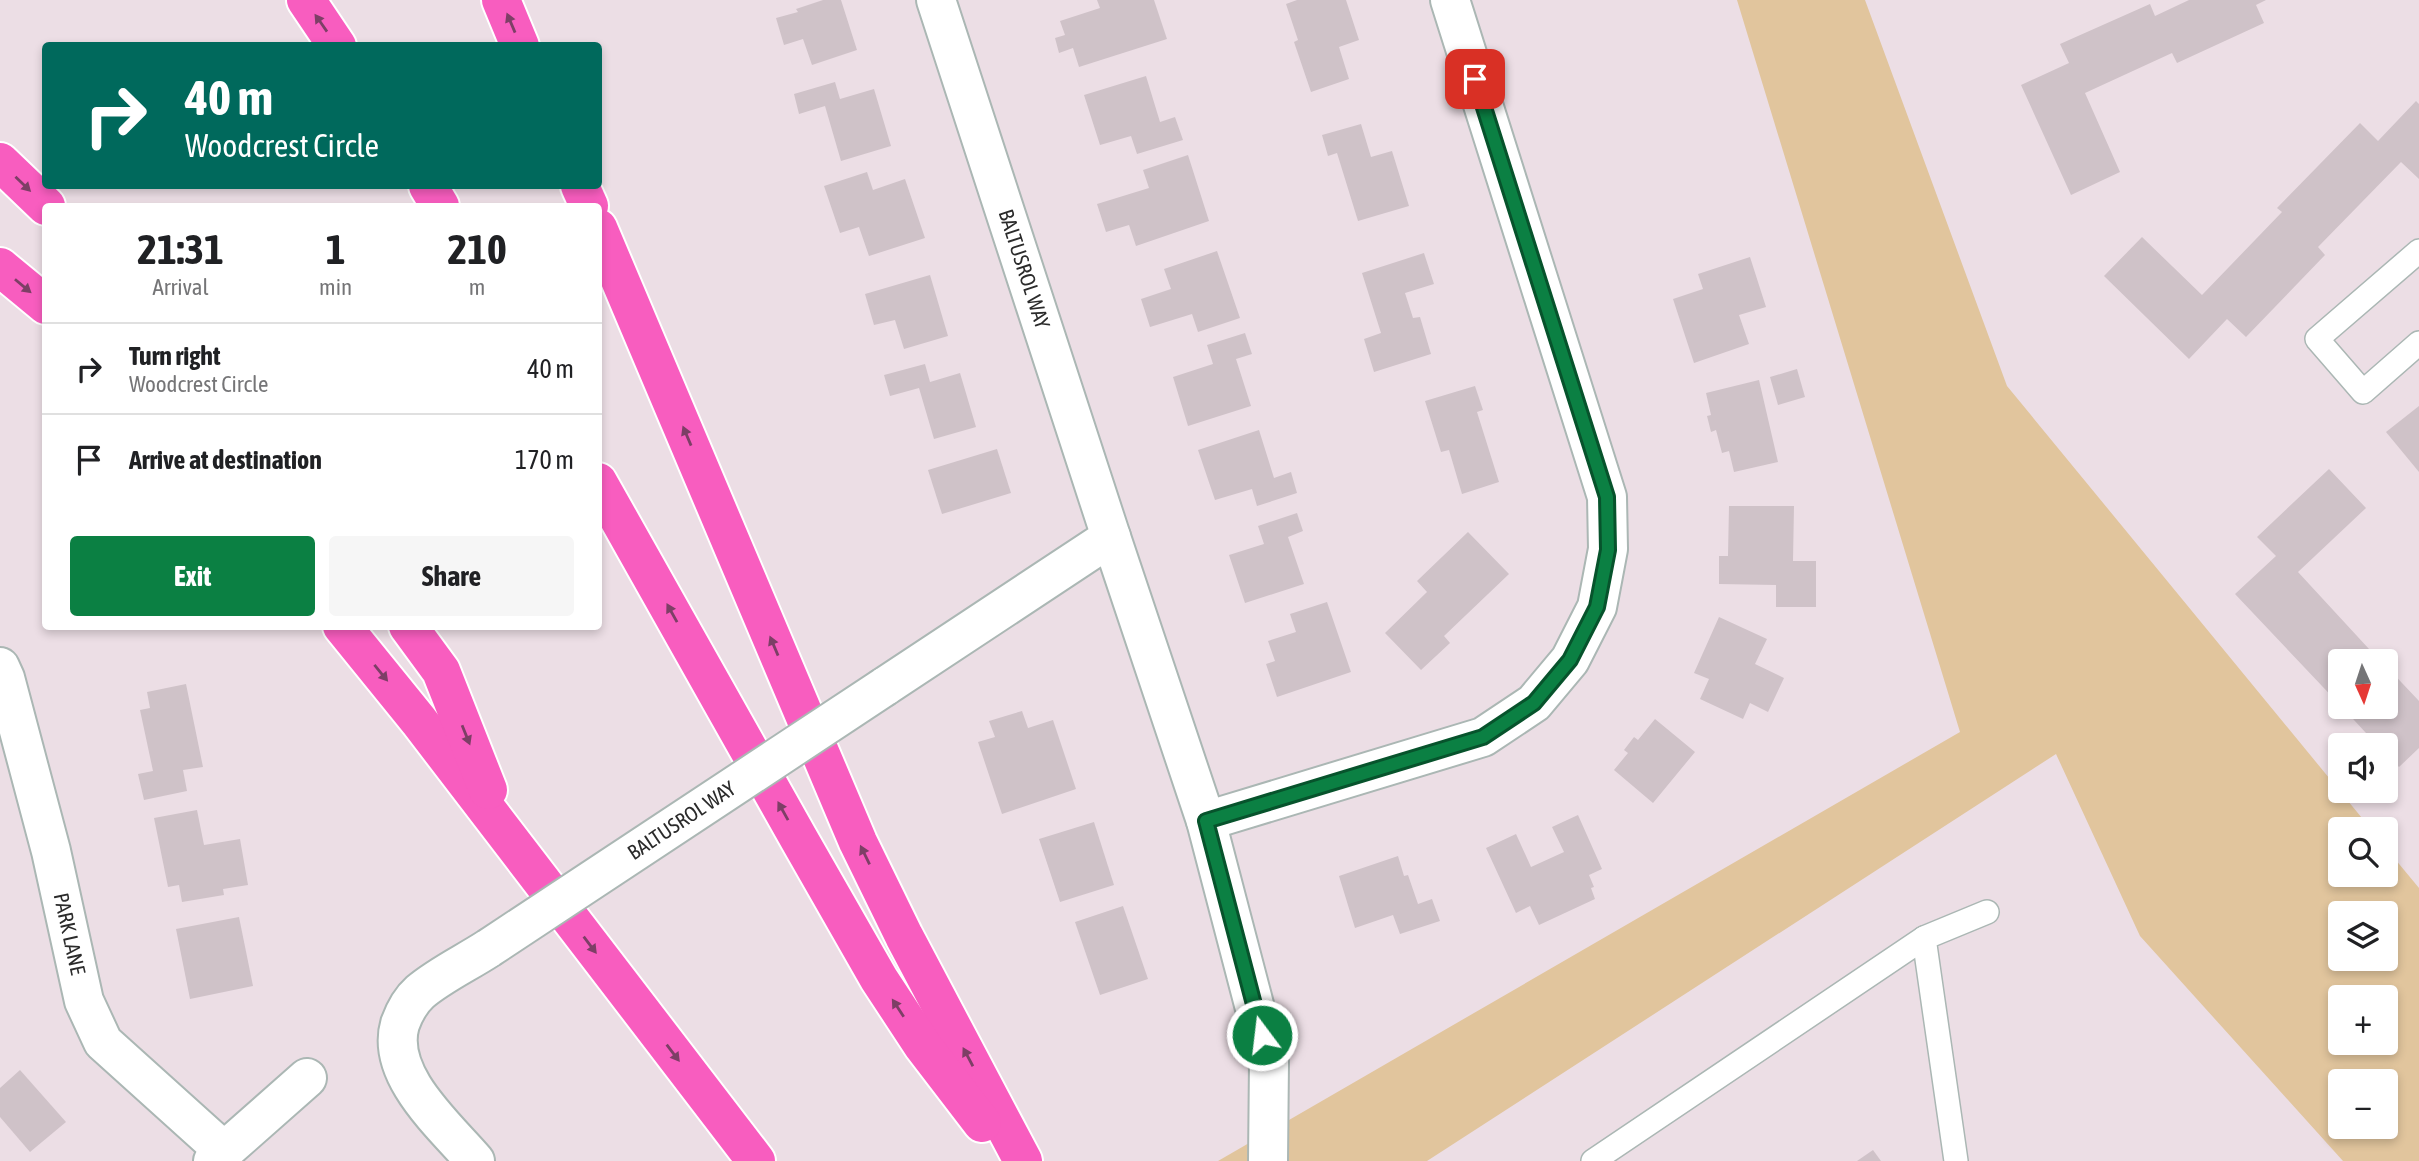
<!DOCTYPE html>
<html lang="en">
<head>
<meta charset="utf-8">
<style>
	body { margin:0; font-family:"Asap Condensed",sans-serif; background:#f6f6f6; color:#202124; height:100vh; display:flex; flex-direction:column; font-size:26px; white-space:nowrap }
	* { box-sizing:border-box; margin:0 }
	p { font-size:23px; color:#757577 }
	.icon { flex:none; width:38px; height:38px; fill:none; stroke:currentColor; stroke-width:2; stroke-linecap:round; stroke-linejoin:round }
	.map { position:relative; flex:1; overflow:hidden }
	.panel { position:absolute; left:42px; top:203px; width:560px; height:427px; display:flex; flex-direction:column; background:#fff; border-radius:7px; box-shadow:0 4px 10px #0003 }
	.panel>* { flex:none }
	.banner { position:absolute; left:42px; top:42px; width:560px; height:147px; border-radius:7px; box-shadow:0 4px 10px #0003; background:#00695c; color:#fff; overflow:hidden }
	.needle { width:46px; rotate:177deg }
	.tools { position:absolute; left:2328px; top:649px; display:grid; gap:14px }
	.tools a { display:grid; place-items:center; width:70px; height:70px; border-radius:7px; background:#fff; box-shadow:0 4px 10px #0003; font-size:35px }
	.pin { position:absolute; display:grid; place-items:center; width:60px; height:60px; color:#fff; margin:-30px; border-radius:14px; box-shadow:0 4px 10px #0006 }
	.me { position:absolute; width:77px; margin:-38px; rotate:345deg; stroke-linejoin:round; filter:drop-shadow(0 0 5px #0008) }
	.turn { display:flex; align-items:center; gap:24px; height:147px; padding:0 28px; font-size:32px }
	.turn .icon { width:91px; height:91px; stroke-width:2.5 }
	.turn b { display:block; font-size:49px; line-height:60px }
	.eta { display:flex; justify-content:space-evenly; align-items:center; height:119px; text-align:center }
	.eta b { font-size:42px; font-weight:700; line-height:49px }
	.action { display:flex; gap:14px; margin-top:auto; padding:14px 28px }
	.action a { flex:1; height:80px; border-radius:7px; background:#0b8043; color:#fff; font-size:28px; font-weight:700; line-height:80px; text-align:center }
	.action a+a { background:#f6f6f6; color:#202124 }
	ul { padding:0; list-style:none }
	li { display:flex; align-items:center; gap:21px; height:91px; padding:0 28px; border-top:2px solid #e0e0e0 }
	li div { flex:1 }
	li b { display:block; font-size:26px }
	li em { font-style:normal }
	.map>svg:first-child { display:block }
	.green { fill:#e1c59d; fill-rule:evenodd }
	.building { fill:#cfc2c8 }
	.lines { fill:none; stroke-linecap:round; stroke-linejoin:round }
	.service-casing { stroke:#abb7b4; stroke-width:26 }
	.minor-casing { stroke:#abb7b4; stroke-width:42 }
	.tertiary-casing { stroke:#abb7b4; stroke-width:42 }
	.motorway-casing { stroke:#fff; stroke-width:42 }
	.service { stroke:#fff; stroke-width:23 }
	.minor { stroke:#fff; stroke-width:38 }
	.tertiary { stroke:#fff; stroke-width:38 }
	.motorway { stroke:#f85dbf; stroke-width:38 }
	.tertiary-bridge-casing { stroke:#abb7b4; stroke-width:42; stroke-linecap:butt }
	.tertiary-bridge { stroke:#fff; stroke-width:38 }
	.oneway { fill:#7d3f66 }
	.route-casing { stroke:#07532c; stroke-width:18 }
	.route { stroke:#0b8043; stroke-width:12 }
	.labels { text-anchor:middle; stroke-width:7; stroke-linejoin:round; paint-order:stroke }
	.street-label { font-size:21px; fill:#2b2b2b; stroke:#fff }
</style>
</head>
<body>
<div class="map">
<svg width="2419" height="1161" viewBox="0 0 2419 1161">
	<rect width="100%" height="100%" fill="#ecdee5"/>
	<path class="green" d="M1737 0H1865L2007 386 2371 829 2340 830V875H2385V847L2419 888V1161H2343L2140 936 2056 754 1427 1161H1218L1960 732ZM2340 914H2385V959H2340ZM2340 998H2385V1043H2340ZM2340 1082H2385V1127H2340Z"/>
	<g class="building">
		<path d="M823 0H841L857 50 812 65 803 39 784 45 776 18 798 12 796 9Z"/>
		<path d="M1097 0H1154L1167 39 1079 67 1073 48 1059 53 1055 38 1065 35 1060 21 1100 8Z"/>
		<path d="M1297 0H1346L1359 40 1339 47 1349 79 1311 92 1294 42 1298 40 1286 4Z"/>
		<path d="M2189 0H2266L2256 5 2264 23 2177 63 2172 53 2085 93 2120 172 2071 195 2021 85 2069 63 2060 44 2150 4 2155 16Z"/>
		<path d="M1146 76 1160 122 1175 117 1183 140 1137 154 1131 136 1100 145 1084 95Z"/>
		<path d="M835 82 840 99 874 89 891 146 841 161 825 106 799 114 794 94Z"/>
		<path d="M2416 101 2419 104V179L2401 162 2318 247 2325 255 2246 337 2227 319 2189 359 2104 276 2142 237 2202 295 2282 212 2277 208 2360 123 2378 141Z"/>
		<path d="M1361 124 1371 157 1392 151 1409 206 1358 221 1337 153 1328 156 1322 135Z"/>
		<path d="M1188 155 1209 221 1136 246 1129 225 1106 232 1097 204 1149 188 1143 170Z"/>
		<path d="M867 172 873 190 905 179 925 238 869 256 859 227 840 233 824 186Z"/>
		<path d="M1217 251 1240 318 1198 332 1192 314 1150 327 1141 299 1171 289 1164 269Z"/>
		<path d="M1424 253 1434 284 1405 293 1413 318 1420 317 1431 354 1374 372 1364 339 1381 333 1362 273Z"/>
		<path d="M1750 257 1766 307 1739 315 1749 344 1694 363 1673 299 1703 289 1698 274Z"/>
		<path d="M930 275 948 336 904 349 895 320 874 325 865 294Z"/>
		<path d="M1245 333 1252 354 1236 359 1251 406 1188 426 1173 377 1213 364 1207 345Z"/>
		<path d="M925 364 930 382 960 373 976 427 934 439 919 388 890 396 884 375Z"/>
		<path d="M1797 369 1805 397 1778 405 1770 377Z"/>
		<path d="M1759 380 1778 462 1734 472 1729 451 1722 453 1716 430 1711 432 1707 416 1711 415 1706 393Z"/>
		<path d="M1475 386 1483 410 1477 412 1499 482 1462 494 1449 450 1441 452 1425 401Z"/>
		<path d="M2419 406V472L2386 432Z"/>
		<path d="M1259 430 1274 478 1291 472 1297 493 1257 506 1252 489 1215 500 1198 450Z"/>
		<path d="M997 449 1011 493 942 514 928 470Z"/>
		<path d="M2329 469 2366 508 2298 572 2381 662H2340V705L2235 594 2276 556 2257 537Z"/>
		<path d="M1729 506H1794L1793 561H1816V607H1776V585L1719 584V556H1728Z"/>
		<path d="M1297 513 1303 531 1288 537 1304 584 1245 603 1229 555 1264 544 1258 526Z"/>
		<path d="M1468 532 1509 574 1444 636 1450 643 1421 670 1385 633 1427 592 1417 581Z"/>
		<path d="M1327 602 1351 672 1277 697 1266 664 1275 661 1268 641 1296 632 1290 614Z"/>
		<path d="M1719 617 1767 639 1755 664 1784 678 1768 712 1750 703 1743 719 1700 699 1709 679 1694 673Z"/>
		<path d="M2385 665 2419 701V748L2399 767 2385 753V746H2378L2342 707H2385Z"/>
		<path d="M186 684 203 767 183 770 187 791 144 800 138 774 153 771 140 710 150 708 147 692Z"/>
		<path d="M1022 711 1028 728 1053 720 1076 789 1002 814 978 742 995 737 989 721Z"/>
		<path d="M1655 719 1695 752 1653 803 1614 770 1628 753 1624 750 1634 737 1638 740Z"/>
		<path d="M197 810 204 845 240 839 248 885 223 889 224 895 182 902 179 885 168 887 154 818Z"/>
		<path d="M1578 815 1602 869 1589 875 1594 887 1591 888 1595 899 1539 925 1530 906 1516 913 1486 848 1516 834 1531 867 1564 852 1552 827Z"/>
		<path d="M1094 822 1114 885 1060 902 1039 839Z"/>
		<path d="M1398 856 1404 876 1408 875 1418 904 1432 899 1440 921 1400 934 1393 915 1355 928 1339 876Z"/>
		<path d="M1123 906 1148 979 1100 995 1075 922Z"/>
		<path d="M239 917 253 986 190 999 176 929Z"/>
		<path d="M20 1070 66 1122 30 1152 0 1117V1088Z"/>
		<path d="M1873 1150 1881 1161H1857Z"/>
	</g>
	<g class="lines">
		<defs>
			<g id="service">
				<path d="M2419 251 2317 339 2363 392 2419 343"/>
				<path d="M1593 1161 1924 938"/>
				<path d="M1956 1161 1924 938 1987 912"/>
			</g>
			<g id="minor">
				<path d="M1111 537 1206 821 1269 1062 1268 1161"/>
				<path id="s1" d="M0 667 5 678 51 851 84 1001 103 1042 224 1151"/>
				<path d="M1206 821 1483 737 1534 703 1570 660 1597 607 1608 549 1607 497 1450 0"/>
				<path d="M213 1161 307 1078"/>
			</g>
			<g id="tertiary">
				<path d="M884 687 1111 537 936 0"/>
				<path d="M475 1161C445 1126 385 1075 400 1024 404 1013 411 1000 420 992 440 975 466 963 489 948"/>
			</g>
			<g id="motorway">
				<path d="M306 0 337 46"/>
				<path d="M501 0 520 46"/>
				<path d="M0 162 46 206"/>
				<path d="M428 186 440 206"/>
				<path d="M580 186 589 206"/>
				<path d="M598 228 858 842 904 936 1023 1161"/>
				<path d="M0 267 46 305"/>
				<path d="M598 482 799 839 879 979 923 1046 982 1123"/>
				<path d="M342 626 419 721 756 1161"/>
				<path d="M408 626 441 671 488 790"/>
			</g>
		</defs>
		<use href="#service" class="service-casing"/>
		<use href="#minor" class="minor-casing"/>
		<use href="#tertiary" class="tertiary-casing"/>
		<use href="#motorway" class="motorway-casing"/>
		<use href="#service" class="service"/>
		<use href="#minor" class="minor"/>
		<use href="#tertiary" class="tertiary"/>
		<use href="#motorway" class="motorway"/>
		<defs>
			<g id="tertiary-bridge">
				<path id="s2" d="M489 948 884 687"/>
			</g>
		</defs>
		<use href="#tertiary-bridge" class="tertiary-bridge-casing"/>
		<use href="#tertiary-bridge" class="tertiary-bridge"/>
	</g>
	<defs><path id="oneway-solid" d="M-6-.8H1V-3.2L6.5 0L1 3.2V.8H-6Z" transform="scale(1.75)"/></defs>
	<g class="oneway">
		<use href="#oneway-solid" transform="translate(321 23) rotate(-125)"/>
		<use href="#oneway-solid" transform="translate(511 23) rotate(-113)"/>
		<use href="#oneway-solid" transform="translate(23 184) rotate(44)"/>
		<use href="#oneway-solid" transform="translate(23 286) rotate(40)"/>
		<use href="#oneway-solid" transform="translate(687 436) rotate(-113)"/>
		<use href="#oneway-solid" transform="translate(672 613) rotate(-119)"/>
		<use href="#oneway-solid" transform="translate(774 646) rotate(-113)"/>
		<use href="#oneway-solid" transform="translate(381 673) rotate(51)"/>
		<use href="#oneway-solid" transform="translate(466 735) rotate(68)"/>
		<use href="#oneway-solid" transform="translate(783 811) rotate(-119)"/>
		<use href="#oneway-solid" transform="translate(865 855) rotate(-116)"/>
		<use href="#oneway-solid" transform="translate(590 945) rotate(53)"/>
		<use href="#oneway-solid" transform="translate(898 1008) rotate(-123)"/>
		<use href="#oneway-solid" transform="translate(673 1053) rotate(53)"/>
		<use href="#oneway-solid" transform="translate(968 1057) rotate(-118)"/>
	</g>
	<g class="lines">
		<defs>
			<path id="route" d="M1262 1035 1206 821 1483 737 1534 703 1570 660 1597 607 1608 550 1607 497 1475 79"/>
		</defs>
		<use href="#route" class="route-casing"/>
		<use href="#route" class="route"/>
	</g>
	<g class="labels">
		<g class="street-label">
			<text transform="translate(1024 269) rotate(72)" y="7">BALTUSROL WAY</text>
			<text dy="7" stroke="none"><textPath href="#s2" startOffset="231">BALTUSROL WAY</textPath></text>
			<text dy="7" stroke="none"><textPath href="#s1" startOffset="276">PARK LANE</textPath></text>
		</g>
	</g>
</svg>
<div class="tools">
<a><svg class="needle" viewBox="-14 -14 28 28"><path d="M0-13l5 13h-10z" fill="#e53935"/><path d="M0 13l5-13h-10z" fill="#757577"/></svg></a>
<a><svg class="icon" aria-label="sound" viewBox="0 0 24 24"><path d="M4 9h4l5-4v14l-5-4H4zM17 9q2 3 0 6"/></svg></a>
<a><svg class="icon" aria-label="search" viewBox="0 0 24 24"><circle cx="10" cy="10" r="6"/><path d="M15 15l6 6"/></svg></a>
<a><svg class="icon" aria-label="layers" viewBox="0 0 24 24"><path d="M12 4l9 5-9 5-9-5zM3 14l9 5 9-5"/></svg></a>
<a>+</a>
<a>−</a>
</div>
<div class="pin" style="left:1475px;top:79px;background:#d93025"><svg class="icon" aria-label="arrive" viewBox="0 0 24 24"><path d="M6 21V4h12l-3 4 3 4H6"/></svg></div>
<svg class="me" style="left:1262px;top:1035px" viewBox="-20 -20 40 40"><circle r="17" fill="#0b8043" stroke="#fff" stroke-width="3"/><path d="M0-11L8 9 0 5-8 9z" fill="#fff"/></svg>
<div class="banner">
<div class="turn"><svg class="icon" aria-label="right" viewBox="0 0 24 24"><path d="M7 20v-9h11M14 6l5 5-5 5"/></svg><div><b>40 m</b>Woodcrest Circle</div></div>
</div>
<section class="panel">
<div class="eta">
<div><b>21:31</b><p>Arrival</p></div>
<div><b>1</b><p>min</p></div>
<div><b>210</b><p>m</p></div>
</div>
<ul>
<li><svg class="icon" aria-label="right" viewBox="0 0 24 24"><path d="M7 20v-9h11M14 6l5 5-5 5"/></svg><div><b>Turn right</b><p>Woodcrest Circle</p></div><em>40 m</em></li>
<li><svg class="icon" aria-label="arrive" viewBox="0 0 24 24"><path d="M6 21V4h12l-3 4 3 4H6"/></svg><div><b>Arrive at destination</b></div><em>170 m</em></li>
</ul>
<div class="action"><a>Exit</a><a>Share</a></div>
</section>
</div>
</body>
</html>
